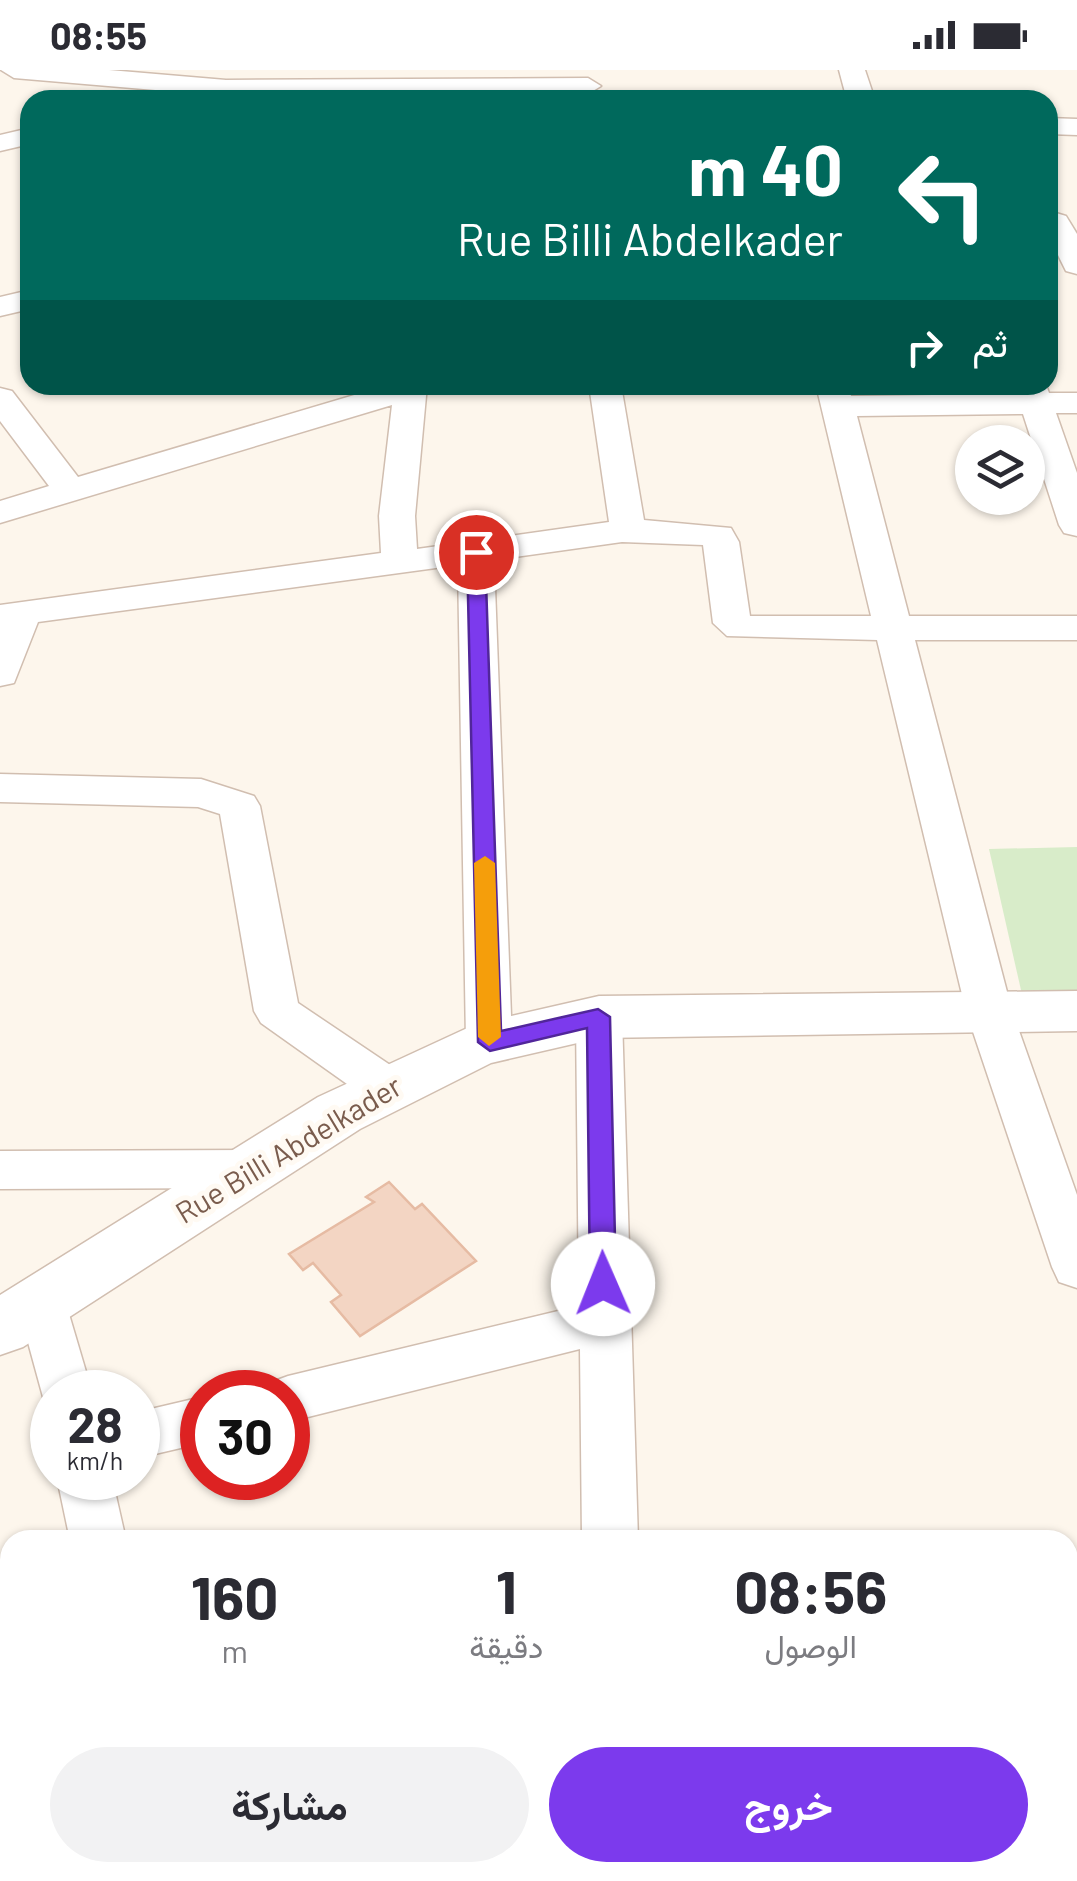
<!DOCTYPE html>
<html lang="ar">
<head>
<meta charset="utf-8">
<style>
	body { margin:0; font-family:Barlow,Vazirmatn,sans-serif; background:#f2f2f3; color:#2b2b33; direction:rtl; height:100vh; display:flex; flex-direction:column; font-size:38px; white-space:nowrap }
	* { box-sizing:border-box; margin:0 }
	p { font-size:32px; color:#7c7c81 }
	.icon { flex:none; width:55px; height:55px; fill:none; stroke:currentColor; stroke-width:2; stroke-linecap:round; stroke-linejoin:round }
	.map { position:relative; flex:1; overflow:hidden; direction:ltr }
	.drawer { position:absolute; left:0px; top:1460px; width:1078px; height:352px; display:flex; flex-direction:column; background:#fff; border-radius:30px 30px 0 0; box-shadow:0 2px 8px #0004; direction:rtl }
	.drawer>* { flex:none }
	.hud { position:absolute; left:20px; top:20px; width:1038px; height:305px; border-radius:30px; box-shadow:0 2px 8px #0004; direction:rtl; background:#00695c; color:#fff; overflow:hidden }
	.tools { position:absolute; left:955px; top:355px; display:grid; gap:20px }
	.tools a { display:grid; place-items:center; width:90px; height:90px; border-radius:50%; background:#fff; box-shadow:0 2px 8px #0004; font-size:50px }
	.speed { position:absolute; left:30px; top:1300px; display:flex; gap:20px; font-size:50px; font-weight:700; text-align:center }
	.speed>* { display:grid; place-content:center; width:130px; height:130px; border-radius:50%; background:#fff; box-shadow:0 2px 8px #0004; line-height:1 }
	.speed small { font-size:25px; font-weight:400 }
	.speed .limit { border:15px solid #d22; background:#fff; color:#111 }
	.pin { position:absolute; display:grid; place-items:center; width:85px; height:85px; color:#fff; margin:-42px; border:5px solid #fff; border-radius:50%; box-shadow:0 2px 10px #0007 }
	.me { position:absolute; width:110px; margin:-55px; rotate:359deg; stroke-linejoin:round; filter:drop-shadow(0 0 8px #0008) }
	.turn { display:flex; align-items:center; gap:35px; height:210px; padding:0 50px; font-size:45px }
	.turn .icon { width:130px; height:130px; stroke-width:2.5 }
	.turn b { display:block; font-size:70px; line-height:85px }
	.then { display:flex; align-items:center; height:95px; padding:0 50px; background:#0003; gap:20px; font-size:38px }
	.eta { display:flex; justify-content:space-evenly; align-items:center; height:170px; text-align:center }
	.eta b { font-size:60px; font-weight:700; line-height:70px }
	.action { display:flex; gap:20px; margin-top:auto; padding:20px 50px }
	.action a { flex:1; height:115px; border-radius:60px; background:#7c3aed; color:#fff; font-size:40px; font-weight:700; line-height:115px; text-align:center }
	.action a+a { background:#f2f2f3; color:#2b2b33 }
	.status { display:flex; justify-content:space-between; align-items:center; height:70px; padding:0 50px; background:#fff; direction:ltr }
	.status svg { height:28px; fill:currentColor }
	.map>svg:first-child { display:block }
	.green { fill:#d8ecc9 }
	.building { fill:#f3d5c3; stroke:#e6bba3; stroke-width:2.5 }
	.lines { fill:none; stroke-linecap:round; stroke-linejoin:round }
	.minor-casing { stroke:#d1beb0; stroke-width:3 }
	.tertiary-casing { stroke:#d1beb0; stroke-width:3 }
	.minor { fill:#fff; fill-rule:evenodd }
	.tertiary { fill:#fff; fill-rule:evenodd }
	.route { fill:#7c3aed; stroke:#51269a; stroke-width:2.5 }
	.slow { fill:#f59e0b }
	.labels { text-anchor:middle; stroke-width:10; stroke-linejoin:round; paint-order:stroke }
	.street-label { font-size:30px; fill:#7a5c4d; stroke:#fffaf3 }
</style>
</head>
<body>
<div class="status"><b>08:55</b><svg viewBox="0 0 49 12"><path d="M0 12V9h3v3zM5 12V6h3v6zM10 12V3h3v9zM15 12V0h3v12zM26 1h20v11H26zM47 4h2v5h-2z"/></svg></div>
<div class="map">
<svg width="1077" height="1811" viewBox="0 0 1077 1811">
	<rect width="100%" height="100%" fill="#fdf6ec"/>
	<path class="green" d="M1077 777V929H1023L989 779Z"/>
	<path class="building" d="M389 1112 415 1139 422 1134 476 1191 360 1266 331 1232 341 1225 313 1193 303 1200 289 1184 374 1132 366 1127Z"/>
	<g class="lines">
		<defs>
			<g id="minor">
				<path d="M1 0H109L226 10 588 8 601 16 588 24 226 26 14 8Z"/>
				<path d="M839 0H865L875 30H847Z"/>
				<path d="M1048 48 1077 49V65L1048 64Z"/>
				<path d="M30 58V74L0 81V65Z"/>
				<path d="M1056 143 1066 146 1077 164V204L1066 201 1048 165V145Z"/>
				<path d="M30 220V239L0 246V227Z"/>
				<path d="M388 315H427L415 446 417 479 609 452 589 315H621L644 450 731 458 739 472 750 546H871L816 315H848L851 326 1016 324 1014 315H1046L1049 323H1077V343H1056L1077 403V466L1064 463 1059 455 1023 344 857 346 909 546H1077V570H915L1012 941 1077 1125V1218L1059 1212 1052 1197 966 941 877 570 727 566 713 553 703 475 622 472 494 490 512 972 505 984 489 989 473 984 466 972 458 495 38 552 14 613 0 616V535L381 483 379 446 392 335 0 453V431L49 416 0 351V318L12 321 78 407Z"/>
				<path d="M0 704 201 709 254 726 260 736 298 933 405 1005 412 1018 405 1031 388 1036 371 1031 261 953 254 941 220 744 198 737 0 732Z"/>
				<path d="M599 930 615 935 622 947 638 1470H582L580 1279 288 1352V1322H264L269 1313 288 1306 579 1236 576 947 583 935Z"/>
				<path d="M252 1080 269 1085 276 1099 269 1113 252 1118 0 1119V1081Z"/>
				<path d="M43 1211 61 1217 92 1322H52V1340L46 1338 17 1232 25 1217Z"/>
				<path d="M202 1327V1373L138 1388V1342Z"/>
				<path d="M57 1408H112L126 1470H70Z"/>
				<path d="M137 1802H201L203 1811H139Z"/>
				<rect x="589" y="1802" width="64" height="9"/>
			</g>
			<path id="tertiary" d="M1077 921V961L599 968 491 993 360 1059 23 1277 0 1285V1225L318 1027 476 954 599 926Z"/>
		</defs>
		<use href="#minor" class="minor-casing"/>
		<use href="#tertiary" class="tertiary-casing"/>
		<use href="#minor" class="minor"/>
		<use href="#tertiary" class="tertiary"/>
	</g>
	<path class="route" d="M476 477 485 482 501 961 598 939 610 947 616 1214 603 1224 590 1214 587 958 490 981 478 972 467 482Z"/>
	<path class="slow" d="M485 786 495 793 501 967 489 976 478 967 474 793Z"/>
	<g class="labels">
		<g class="street-label">
			<text transform="translate(289 1080) rotate(-31)" y="10">Rue Billi Abdelkader</text>
		</g>
	</g>
</svg>
<div class="tools">
<a><svg class="icon" aria-label="layers" viewBox="0 0 24 24"><path d="M12 4l9 5-9 5-9-5zM3 14l9 5 9-5"/></svg></a>
</div>
<div class="speed"><div>28<small>km/h</small></div><div class="limit">30</div></div>
<div class="pin" style="left:476px;top:482px;background:#d93025"><svg class="icon" aria-label="arrive" viewBox="0 0 24 24"><path d="M6 21V4h12l-3 4 3 4H6"/></svg></div>
<svg class="me" style="left:603px;top:1214px" viewBox="-20 -20 40 40"><circle r="19" fill="#fff"/><path d="M0-13L10 11 0 6-10 11z" fill="#7c3aed"/></svg>
<div class="hud">
<div class="turn"><svg class="icon" aria-label="left" viewBox="0 0 24 24"><path d="M17 20v-9H6M10 6l-5 5 5 5"/></svg><div><b>40 m</b>Rue Billi Abdelkader</div></div>
<div class="then">ثم<svg class="icon" aria-label="right" viewBox="0 0 24 24"><path d="M7 20v-9h11M14 6l5 5-5 5"/></svg></div>
</div>
<section class="drawer">
<div class="eta">
<div><b>08:56</b><p>الوصول</p></div>
<div><b>1</b><p>دقيقة</p></div>
<div><b>160</b><p>m</p></div>
</div>
<div class="action"><a>خروج</a><a>مشاركة</a></div>
</section>
</div>
</body>
</html>
